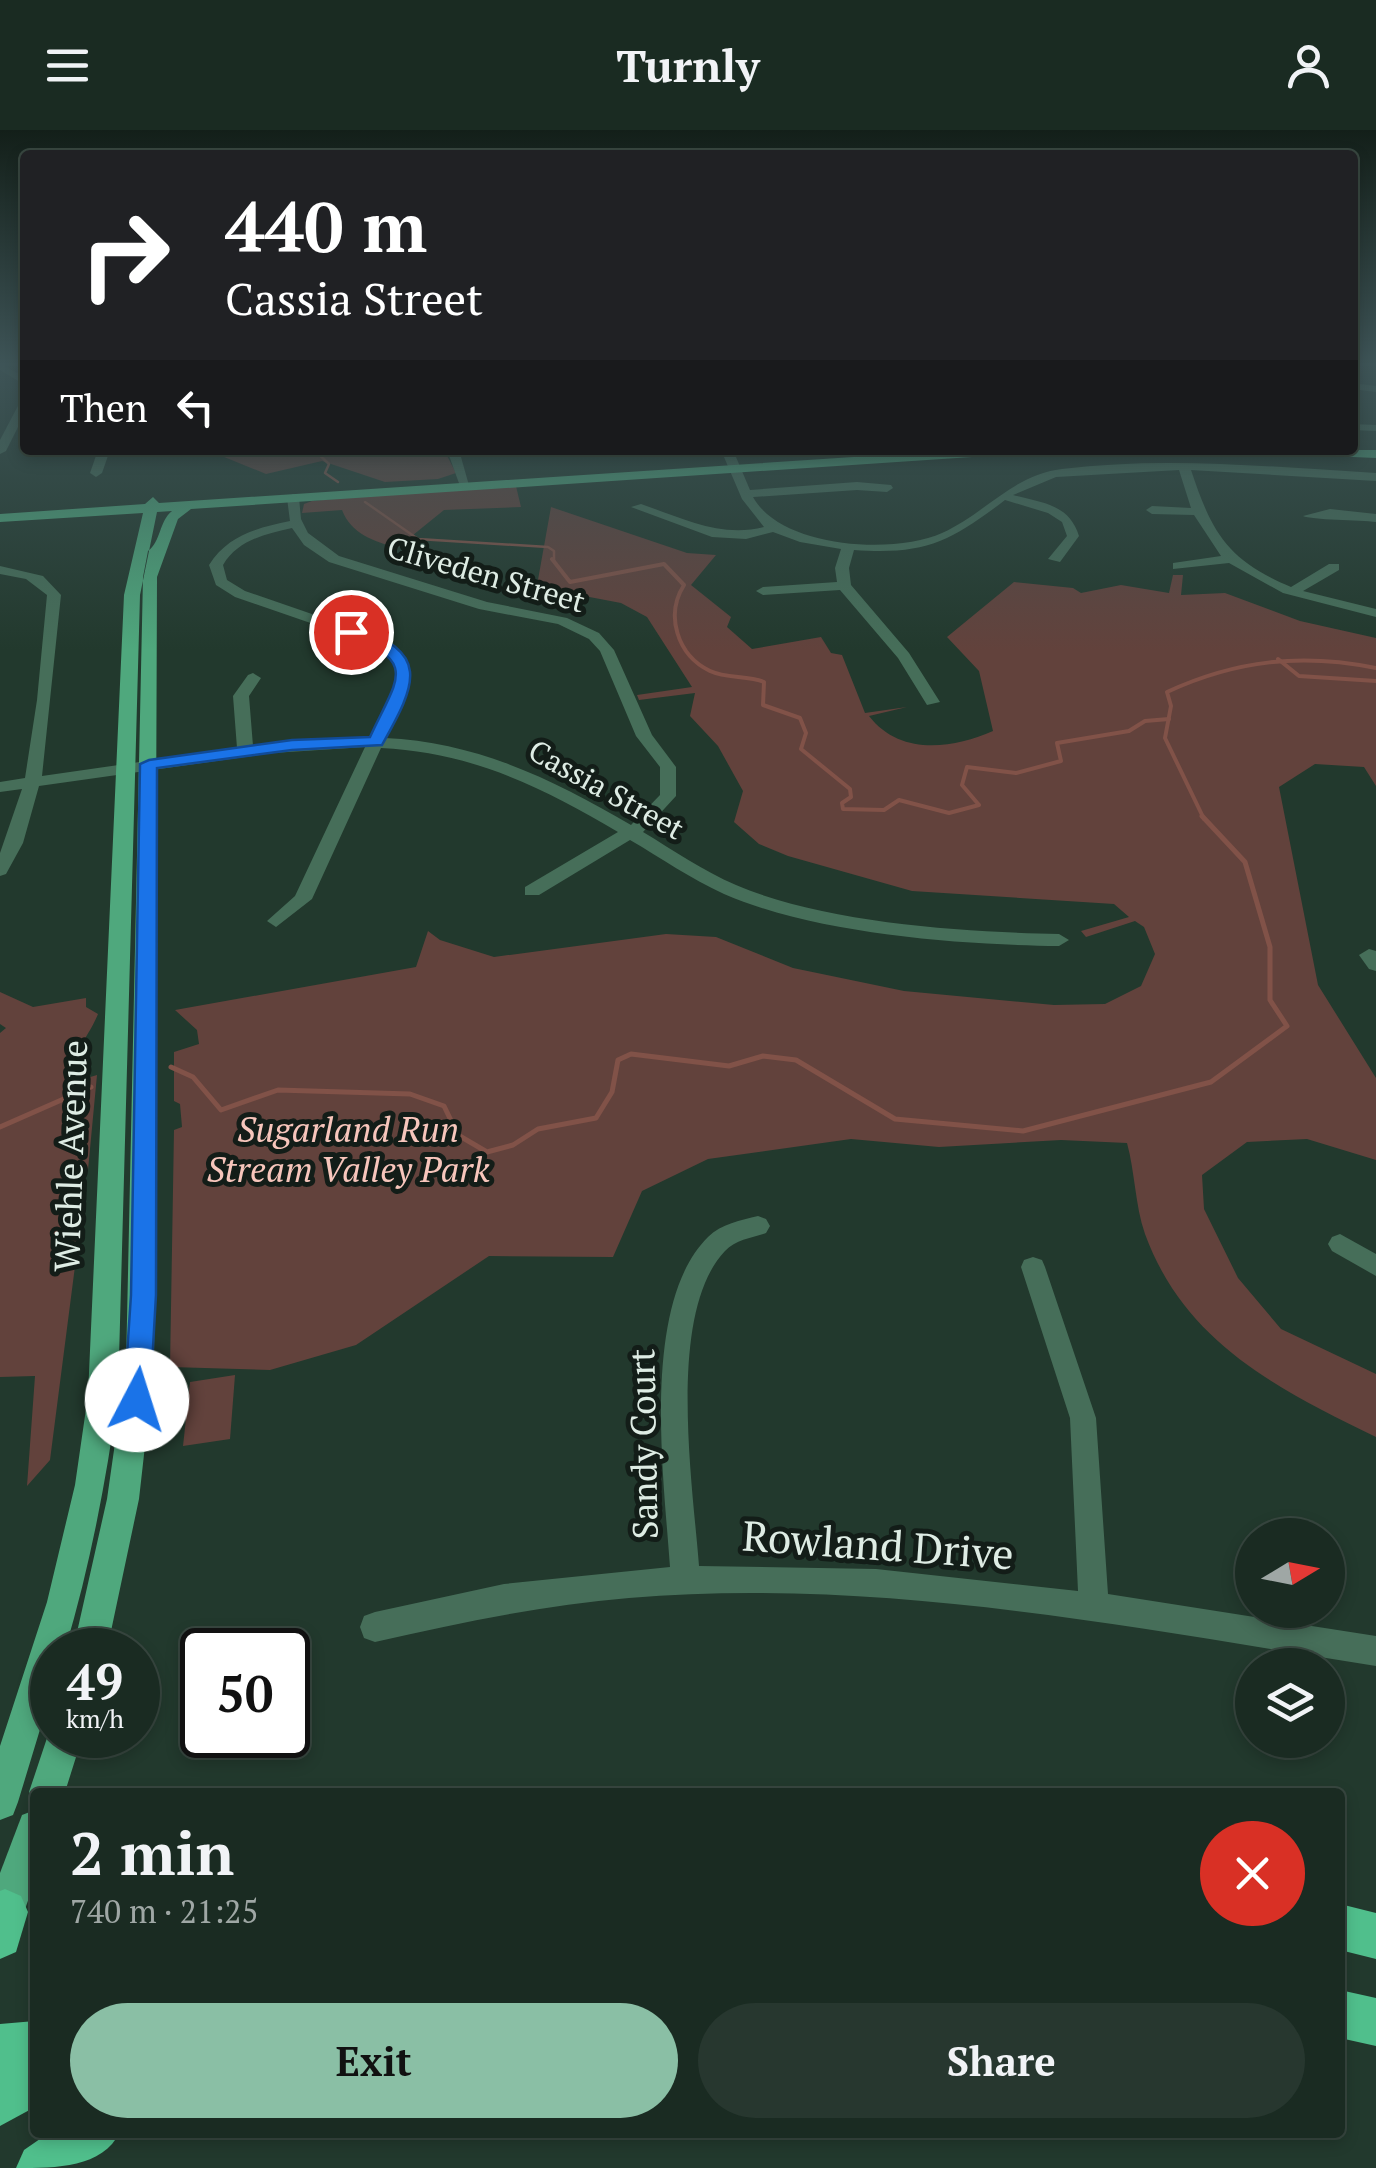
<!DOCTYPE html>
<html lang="en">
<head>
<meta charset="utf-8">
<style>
	body { margin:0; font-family:"PT Serif",serif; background:#27372f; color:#f1f3f6; height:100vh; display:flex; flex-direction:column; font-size:38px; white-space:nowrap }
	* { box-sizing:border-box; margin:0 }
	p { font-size:32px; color:#9fa7a5 }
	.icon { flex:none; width:55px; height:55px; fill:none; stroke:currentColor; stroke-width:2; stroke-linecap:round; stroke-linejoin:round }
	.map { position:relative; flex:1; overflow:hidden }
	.panel { position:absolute; left:30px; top:1658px; width:1315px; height:350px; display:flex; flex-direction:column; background:#1a2b22; border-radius:10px; box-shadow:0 5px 15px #0003,0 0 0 2px #384740 }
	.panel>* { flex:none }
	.guide { position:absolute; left:20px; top:20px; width:1338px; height:305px; border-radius:10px; box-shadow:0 5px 15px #0003,0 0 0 2px #384740; background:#202124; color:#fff; overflow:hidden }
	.needle { width:65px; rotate:80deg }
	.fabs { position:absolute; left:1235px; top:1388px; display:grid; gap:20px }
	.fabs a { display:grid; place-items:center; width:110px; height:110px; border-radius:50%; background:#1a2b22; box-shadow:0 5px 15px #0003,0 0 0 2px #384740; font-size:50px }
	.speed { position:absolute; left:30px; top:1498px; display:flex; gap:20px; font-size:50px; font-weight:700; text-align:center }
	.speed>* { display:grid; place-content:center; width:130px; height:130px; border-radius:50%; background:#1a2b22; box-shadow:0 5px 15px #0003,0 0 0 2px #384740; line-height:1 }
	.speed small { font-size:25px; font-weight:400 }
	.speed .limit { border:5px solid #111; border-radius:15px; background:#fff; color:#111 }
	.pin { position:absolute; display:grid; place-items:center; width:85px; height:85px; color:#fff; margin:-42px; border:5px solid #fff; border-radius:50%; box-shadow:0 2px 10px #0007 }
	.me { position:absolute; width:110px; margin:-55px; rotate:5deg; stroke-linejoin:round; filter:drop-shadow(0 0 8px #0008) }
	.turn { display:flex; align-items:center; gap:35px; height:210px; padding:0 40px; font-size:45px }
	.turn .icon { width:130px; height:130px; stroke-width:2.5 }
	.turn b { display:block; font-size:70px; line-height:85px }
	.then { display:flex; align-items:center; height:95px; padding:0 40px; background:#0003; gap:20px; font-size:38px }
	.round { display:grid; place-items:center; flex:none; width:105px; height:105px; border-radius:52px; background:#27372f }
	.head { display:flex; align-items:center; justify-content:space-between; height:170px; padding:0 40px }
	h1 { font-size:60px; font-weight:600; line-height:75px }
	.cta { display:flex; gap:20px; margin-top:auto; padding:20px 40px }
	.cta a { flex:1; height:115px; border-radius:60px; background:#8abfa5; color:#111; font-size:40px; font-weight:600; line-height:115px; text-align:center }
	.cta a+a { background:#27372f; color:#f1f3f6 }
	header { display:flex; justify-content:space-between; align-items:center; height:130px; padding:0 40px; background:#1a2b22; font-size:45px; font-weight:600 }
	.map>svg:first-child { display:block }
	.green { fill:#62423c }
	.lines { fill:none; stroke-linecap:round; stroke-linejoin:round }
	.stream-far2 { stroke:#815248; stroke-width:2.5 }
	.stream-far1 { stroke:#815248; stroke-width:4 }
	.stream { stroke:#815248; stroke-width:5 }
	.minor { fill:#466e59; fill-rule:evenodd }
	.major { fill:#4fa87d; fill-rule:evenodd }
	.highway { fill:#50bf8c; fill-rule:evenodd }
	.route { fill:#1a73e8; stroke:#114b97; stroke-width:2.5 }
	.labels { text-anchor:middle; stroke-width:10; stroke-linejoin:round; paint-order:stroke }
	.far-street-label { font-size:30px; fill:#deece4; stroke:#131d18 }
	.park-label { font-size:35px; font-style:italic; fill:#f7c6bc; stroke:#131d18 }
	.street-label { font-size:35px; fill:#deece4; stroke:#131d18 }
	.near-street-label { font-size:42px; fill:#deece4; stroke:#131d18 }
</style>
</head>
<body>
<header><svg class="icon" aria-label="menu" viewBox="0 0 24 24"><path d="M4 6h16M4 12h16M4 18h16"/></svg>Turnly<svg class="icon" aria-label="person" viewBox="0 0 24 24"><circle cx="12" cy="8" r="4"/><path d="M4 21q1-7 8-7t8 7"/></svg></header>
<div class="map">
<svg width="1376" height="2038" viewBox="0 0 1376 2038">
	<rect width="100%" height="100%" fill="#22392d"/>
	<g class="green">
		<path d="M159 320H444L456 343 438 349 385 352 322 331 266 344 212 322 157 325Z"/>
		<path d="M515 352 521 377 444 380 397 418C374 411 351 404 342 380L302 383 304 374 312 371Z"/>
		<path d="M551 377 687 423 716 425 691 455 731 487 727 497 752 519 821 507 831 523 842 525 865 583 907 577 869 586C900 626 952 619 993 601L979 541 947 507 1014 452 1073 458 1081 463 1121 455 1169 463 1173 445H1183L1181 465 1225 463 1300 491 1376 508V656L1364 637 1315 634 1279 657 1318 855 1376 948V1030L1307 1009 1247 1012 1202 1045 1204 1079 1238 1148 1281 1199 1376 1244V1307C1278 1259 1185 1213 1145 1104 1135 1075 1135 1042 1127 1013L1061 1010 939 1017 851 1009 708 1029 642 1061 613 1127 489 1126 356 1215 270 1240 170 1237 174 1000 182 997 180 974 174 971V922L199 914 197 900 175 880 416 837 428 801 440 810 494 827 666 804 716 807 793 838 904 861 1054 875 1105 874 1141 856 1155 824 1144 797 1135 791 1086 807 1081 801 1129 787 1114 774 912 761 788 726 759 714 734 692 743 661 718 616 690 586 695 563 639 570 637 565 692 557 647 487 621 473 558 461H536Z"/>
		<path d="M0 862 33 877 86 868V877L98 884C89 907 66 931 67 954L97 945 88 1040 76 1047 75 1082H82L50 1330 27 1356 35 1246 0 1247V903L6 898 0 894Z"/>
		<path d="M235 1245 230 1309 183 1316 190 1252Z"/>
	</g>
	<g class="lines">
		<g class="stream-far2">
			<path d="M314 320 329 334 325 343 338 352"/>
			<path d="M365 372 418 409 548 417 554 421V432"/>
		</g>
		<g class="stream-far1">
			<path d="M552 429 570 452 664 434 684 455C665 485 677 525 710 541 727 549 747 545 764 552L763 575 800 588 806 603 801 619 850 659 851 667 842 673 843 679 884 680 899 670 949 683 979 675 962 655 967 637 1016 643 1061 631 1057 613 1129 601 1145 591 1169 589"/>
			<path d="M1278 529 1299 546 1376 551"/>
			<path d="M1204 689 1165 608 1171 576 1167 562C1236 530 1302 523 1376 538"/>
		</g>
		<g class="stream">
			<path d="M171 937 193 947 221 980 278 960 410 964 444 976 458 1005 487 1022 513 1015 538 999 596 988 612 962 618 930 631 924 729 936 763 926 796 930 895 989 1023 1001 1211 952 1287 896 1270 870V817L1245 732 1202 686"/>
			<path d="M0 997 91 957"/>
		</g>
		<g class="minor">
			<path d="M0 234 25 247V255L0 240Z"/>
			<path d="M1352 253 1376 256V262L1352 259Z"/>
			<path d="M25 269V283L6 321 0 324V310L20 272Z"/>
			<path d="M1352 294 1376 295V301L1352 300Z"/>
			<path d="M98 320H110L102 343 96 347 90 343Z"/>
			<path d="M447 320H459L470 359 460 356Z"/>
			<path d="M721 320H733L750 360 857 352 891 355 893 358 887 362 857 360 753 367C781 418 894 425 942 403 985 384 1012 345 1062 339 1166 326 1271 337 1376 343V351L1191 340C1212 403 1227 430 1291 457L1329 434H1339V440L1303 461 1376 479V487L1283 463 1229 433 1173 439V433L1221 426 1194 385 1152 384 1146 380 1152 376 1191 378 1179 340 1056 347 1013 365C1043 373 1069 374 1079 406L1060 432 1048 429 1067 406 1062 392 1048 383 1005 370C950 412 925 425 854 420L849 438 851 455 909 523 940 572 927 575 898 528 840 460 763 465 756 461 763 457 837 452 835 438 841 419 800 412 773 402 746 409 712 407 631 377 641 374C682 388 720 408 764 397L742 369Z"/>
			<path d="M293 364 299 368 301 389 308 403 339 426 487 472 567 488 599 503 614 520 652 605 676 637V666L643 702C673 720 703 741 736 755 824 793 963 802 1059 804L1069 810 1059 816C959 815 816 804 724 764 691 749 661 728 630 710L539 765H525V757L618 702C543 657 470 622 381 618L312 769 276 797 267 791 295 766 365 617 273 623 39 656 23 713 6 744 0 746V723L22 659 0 662V652L25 648 37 570 47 465 26 449 0 444V436L43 446 61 465 42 646 237 618 233 566 248 545 253 543 261 548 249 566 253 616 369 608C384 577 413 544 380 517L235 467 216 455 209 435C228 405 257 398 290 391L287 368ZM292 398 304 415 329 432 479 479 558 494 589 509 600 521 636 606 660 637V665L631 695C553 649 476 612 385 608 401 572 429 542 390 511L245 461 227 450 223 435C238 410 265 404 292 398Z"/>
			<path d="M1330 379 1376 384V392C1361 390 1311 390 1303 386Z"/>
			<path d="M1369 819 1376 821V841L1369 839 1359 825Z"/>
			<path d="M758 1086 766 1089 770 1096 766 1103C752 1108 736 1109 725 1121 666 1183 693 1356 699 1436L876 1439 1078 1461 1070 1288 1021 1137 1024 1130 1033 1127 1042 1130 1045 1137 1096 1288 1108 1464 1376 1506V1536C1130 1497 879 1447 629 1468 543 1475 459 1493 375 1512L364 1508 360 1497 364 1486 375 1482 504 1454 670 1437C664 1349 640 1174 708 1107 721 1094 741 1090 758 1086Z"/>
			<path d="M1340 1104 1376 1124V1146L1332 1121 1328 1114 1332 1107Z"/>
		</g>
		<g class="major">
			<path d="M960 320H1023L1017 324 191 379 178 389 157 447 154 1236 139 1369 107 1520H73L107 1369 126 1236 143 447 148 421C161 412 159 391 172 381L157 382 140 465 118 1265C106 1352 90 1436 65 1520H52V1560L18 1672 13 1685 0 1690V1616L47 1472 75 1355 88 1265 124 465 143 383 0 392V384L145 374 153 367 159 373Z"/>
			<path d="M1277 320H1376V328L1283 324Z"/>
			<path d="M52 1593V1605H83L65 1662H35V1675L29 1662Z"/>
			<path d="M35 1680V1751L14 1810 0 1815V1743L22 1685Z"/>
		</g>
		<g class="highway">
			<path d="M5 1759 21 1766 28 1782 16 1822 0 1829V1761Z"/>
			<path d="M1340 1774 1376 1783V1829L1340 1820Z"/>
			<path d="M1340 1860 1376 1868V1916L1340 1908Z"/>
			<path d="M35 1891V1977L0 1996V1894Z"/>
			<path d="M50 2002H120C102 2038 57 2038 16 2038L24 2020Z"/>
		</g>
	</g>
	<linearGradient id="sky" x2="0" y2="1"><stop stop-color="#131f19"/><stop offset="0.45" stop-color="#3e5457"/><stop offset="1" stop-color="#3e5457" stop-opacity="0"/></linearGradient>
	<rect width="1376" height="520" fill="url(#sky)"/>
	<path class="route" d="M351 497C432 521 417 553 382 615L292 620 157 638 156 1165 150 1270 146 1278 137 1282 128 1278 124 1270 131 1165 140 634 149 630 292 610 370 607C397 548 420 532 346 505L344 502Z"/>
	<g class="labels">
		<g class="far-street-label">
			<text transform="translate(486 445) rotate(16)" y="10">Cliveden Street</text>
			<text transform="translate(606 660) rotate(29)" y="10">Cassia Street</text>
		</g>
		<g class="park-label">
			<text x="348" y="1012">Sugarland Run<tspan x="348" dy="40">Stream Valley Park</tspan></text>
		</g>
		<g class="street-label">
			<text transform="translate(71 1026) rotate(-88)" y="12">Wiehle Avenue</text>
			<text transform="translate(644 1314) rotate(-91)" y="12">Sandy Court</text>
		</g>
		<g class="near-street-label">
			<text transform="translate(878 1415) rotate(4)" y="15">Rowland Drive</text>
		</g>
	</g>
</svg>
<div class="fabs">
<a><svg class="needle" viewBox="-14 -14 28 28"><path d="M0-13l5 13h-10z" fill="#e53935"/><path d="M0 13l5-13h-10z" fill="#9fa7a5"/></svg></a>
<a><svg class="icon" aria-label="layers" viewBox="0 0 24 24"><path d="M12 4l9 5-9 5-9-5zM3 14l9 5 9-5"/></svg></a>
</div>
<div class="speed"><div>49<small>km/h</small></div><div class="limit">50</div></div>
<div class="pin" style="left:351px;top:502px;background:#d93025"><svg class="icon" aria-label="arrive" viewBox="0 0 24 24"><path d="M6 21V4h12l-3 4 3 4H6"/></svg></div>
<svg class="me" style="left:137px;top:1270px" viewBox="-20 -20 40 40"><circle r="19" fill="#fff"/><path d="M0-13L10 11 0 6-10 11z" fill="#1a73e8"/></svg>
<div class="guide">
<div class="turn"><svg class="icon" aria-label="right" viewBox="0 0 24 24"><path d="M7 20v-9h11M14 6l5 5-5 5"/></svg><div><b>440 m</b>Cassia Street</div></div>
<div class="then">Then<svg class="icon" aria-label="left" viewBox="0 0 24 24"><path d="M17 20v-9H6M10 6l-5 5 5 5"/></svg></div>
</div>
<section class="panel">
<div class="head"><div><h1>2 min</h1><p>740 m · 21:25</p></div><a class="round" style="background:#d93025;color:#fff"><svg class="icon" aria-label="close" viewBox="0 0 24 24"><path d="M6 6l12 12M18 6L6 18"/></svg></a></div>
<div class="cta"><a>Exit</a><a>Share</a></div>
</section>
</div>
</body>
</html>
